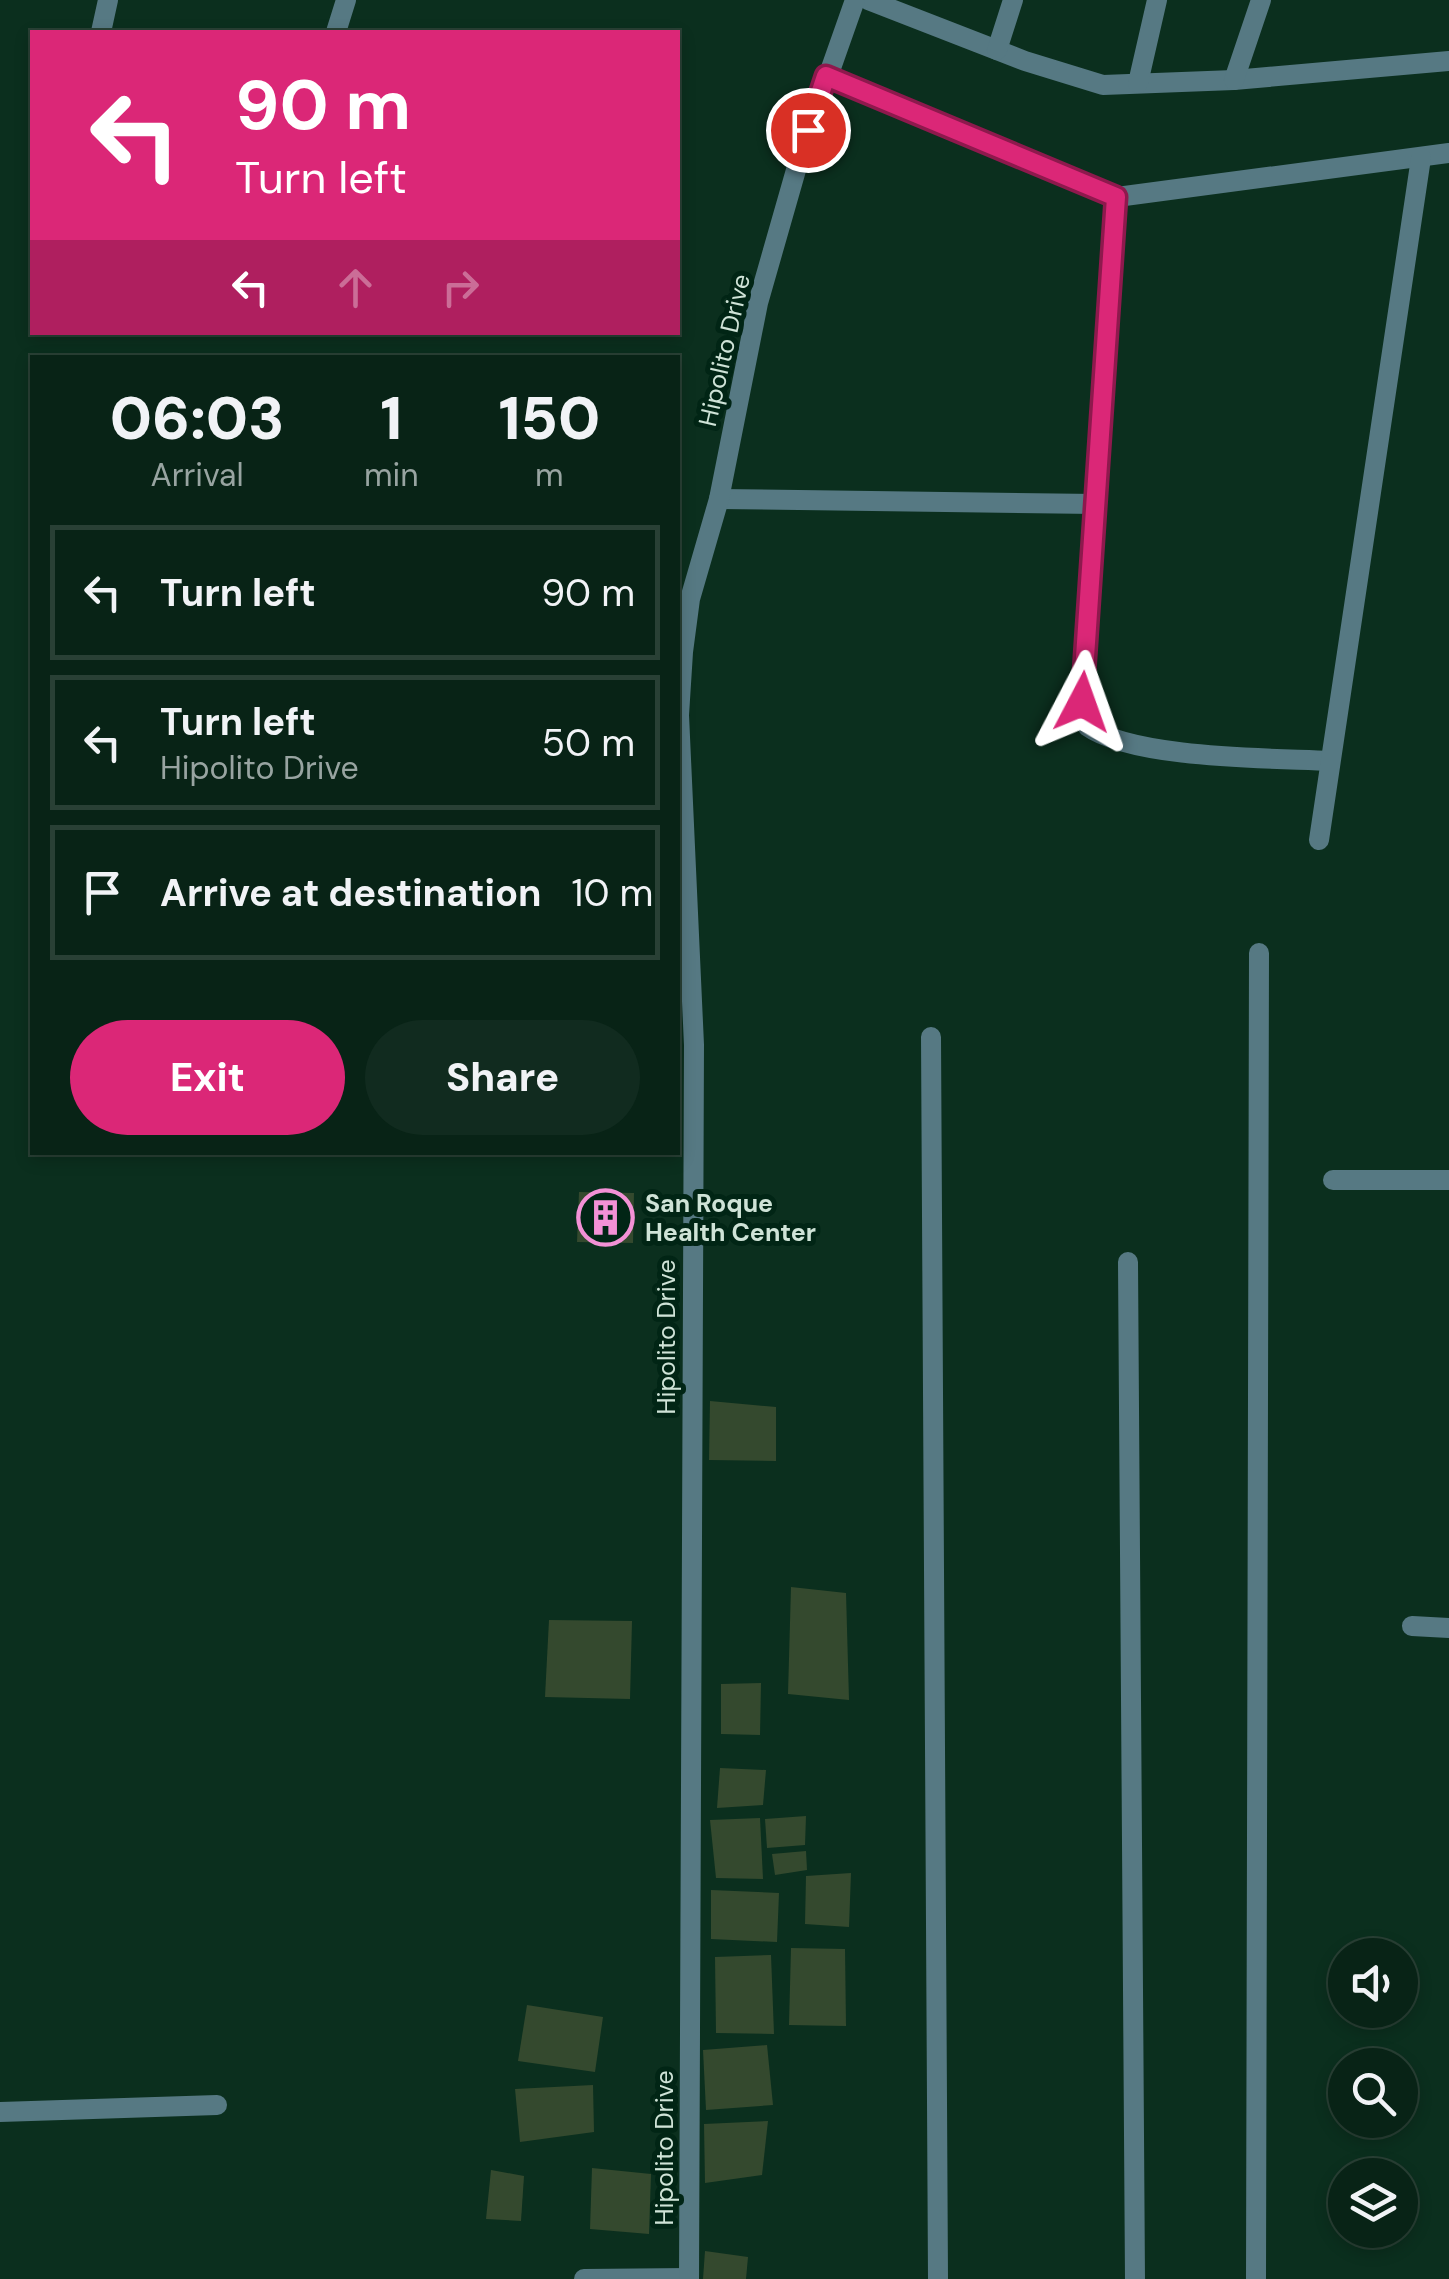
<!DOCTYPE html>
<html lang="en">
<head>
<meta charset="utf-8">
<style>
	body { margin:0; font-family:"DM Sans",sans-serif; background:#112b1f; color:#f1f3f6; height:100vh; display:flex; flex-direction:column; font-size:38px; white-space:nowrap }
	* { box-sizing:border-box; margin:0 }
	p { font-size:32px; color:#98a4a1 }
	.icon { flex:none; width:55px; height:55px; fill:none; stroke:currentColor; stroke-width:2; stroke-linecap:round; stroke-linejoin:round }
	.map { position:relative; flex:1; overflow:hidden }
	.panel { position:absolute; left:30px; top:355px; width:650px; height:800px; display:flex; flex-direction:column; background:#082316; border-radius:0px; box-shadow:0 5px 15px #0003,0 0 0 2px #294035 }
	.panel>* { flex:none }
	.top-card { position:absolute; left:30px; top:30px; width:650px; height:305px; border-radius:0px; box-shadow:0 5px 15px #0003,0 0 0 2px #294035; background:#db2777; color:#fff; overflow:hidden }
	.controls { position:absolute; left:1328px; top:1938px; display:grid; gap:20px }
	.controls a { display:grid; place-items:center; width:90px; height:90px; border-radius:50%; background:#082316; box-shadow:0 5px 15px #0003,0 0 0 2px #294035; font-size:50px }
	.pin { position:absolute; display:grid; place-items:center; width:85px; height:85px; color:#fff; margin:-42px; border:5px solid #fff; border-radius:50%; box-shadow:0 2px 10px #0007 }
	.me { position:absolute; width:110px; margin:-55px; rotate:4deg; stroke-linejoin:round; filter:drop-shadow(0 0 8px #0008) }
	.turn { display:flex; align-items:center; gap:35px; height:210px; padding:0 40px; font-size:45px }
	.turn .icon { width:130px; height:130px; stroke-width:2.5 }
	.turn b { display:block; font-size:70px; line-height:85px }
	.lanes { display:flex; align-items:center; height:95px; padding:0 40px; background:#0003; justify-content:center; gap:50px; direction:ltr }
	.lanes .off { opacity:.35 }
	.eta { display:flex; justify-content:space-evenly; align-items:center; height:170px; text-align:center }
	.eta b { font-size:60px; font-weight:800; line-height:70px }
	.cta { display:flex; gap:20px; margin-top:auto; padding:20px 40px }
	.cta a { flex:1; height:115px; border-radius:60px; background:#db2777; color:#fff; font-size:40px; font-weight:800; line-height:115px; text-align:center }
	.cta a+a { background:#112b1f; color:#f1f3f6 }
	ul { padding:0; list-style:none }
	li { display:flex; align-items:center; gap:30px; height:135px; margin:0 20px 15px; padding:0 20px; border:5px solid #294035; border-radius:0px }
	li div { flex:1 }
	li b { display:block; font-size:38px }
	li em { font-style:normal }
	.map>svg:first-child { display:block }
	.building { fill:#34492e }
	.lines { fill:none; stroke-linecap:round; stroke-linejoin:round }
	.minor { stroke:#567983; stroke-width:20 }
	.route-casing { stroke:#8e194d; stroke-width:25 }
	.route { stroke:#db2777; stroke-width:18 }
	.labels { text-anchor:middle; stroke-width:10; stroke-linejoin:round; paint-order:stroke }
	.street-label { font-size:25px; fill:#cfe3d7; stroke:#012515 }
	.poi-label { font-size:25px; font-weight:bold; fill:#cfe3d7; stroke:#012515; text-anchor:start }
</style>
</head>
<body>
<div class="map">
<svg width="1449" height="2279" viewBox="0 0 1449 2279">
	<rect width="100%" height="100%" fill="#0b2f1e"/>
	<g class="building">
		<path d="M579 1192 634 1193 633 1243 577 1242Z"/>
		<path d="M710 1401 776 1407V1461L709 1460Z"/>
		<path d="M791 1587 846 1593 849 1700 788 1694Z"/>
		<path d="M549 1620 632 1621 630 1699 545 1697Z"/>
		<path d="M761 1683 760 1735 721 1734V1684Z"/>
		<path d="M720 1768 766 1770 763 1805 717 1808Z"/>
		<path d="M806 1816 805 1845 767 1848 765 1819Z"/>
		<path d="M760 1818 763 1879 716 1878 710 1820Z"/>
		<path d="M806 1851 807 1870 775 1875 772 1854Z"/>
		<path d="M851 1873 849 1927 805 1924 806 1876Z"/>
		<path d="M711 1890 779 1893 777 1942 711 1939Z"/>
		<path d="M791 1948 845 1949 846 2026 789 2025Z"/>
		<path d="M771 1955 774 2034 716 2033 715 1957Z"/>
		<path d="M527 2005 603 2017 595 2072 518 2061Z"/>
		<path d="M767 2045 773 2105 706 2110 703 2050Z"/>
		<path d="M593 2085 594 2132 520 2142 515 2089Z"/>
		<path d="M768 2121 762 2175 705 2183 704 2124Z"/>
		<path d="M592 2168 651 2174 649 2234 590 2229Z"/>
		<path d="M491 2170 524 2176 521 2221 486 2219Z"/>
		<path d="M705 2251 748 2257 746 2279H703Z"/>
	</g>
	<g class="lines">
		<g class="minor">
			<path d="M868 0 1025 61 1103 85 1234 80 1449 61"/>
			<path d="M101 32 108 0"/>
			<path d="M336 32 346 0"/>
			<path d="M997 50 1013 0"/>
			<path d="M826 77 1117 197 1449 153"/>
			<path d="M1234 80 1261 0"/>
			<path d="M1138 83 1157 0"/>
			<path d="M1117 197 1082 702 1087 726C1133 759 1271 758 1330 761"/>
			<path d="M719 499 1096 504"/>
			<path d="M1319 840 1421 158"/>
			<path d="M931 1037 938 2279"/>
			<path d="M1333 1180H1449"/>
			<path d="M1128 1262 1135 2279"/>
			<path d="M1412 1626 1449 1628"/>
			<path d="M0 2112 217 2105"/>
			<path d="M584 2279 689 2278"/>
			<path d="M689 2279 694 1045 679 715 683 652 690 599 719 499 758 303 800 156 855 0"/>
			<path d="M1256 2279 1259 953"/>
		</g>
	</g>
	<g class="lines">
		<defs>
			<path id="route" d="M808 130 826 76 1116 197 1082 702"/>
		</defs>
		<use href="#route" class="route-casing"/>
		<use href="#route" class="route"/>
	</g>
	<defs>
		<symbol id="building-ring" viewBox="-11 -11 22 22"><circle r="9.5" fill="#012515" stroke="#f391d6" stroke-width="1.5"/><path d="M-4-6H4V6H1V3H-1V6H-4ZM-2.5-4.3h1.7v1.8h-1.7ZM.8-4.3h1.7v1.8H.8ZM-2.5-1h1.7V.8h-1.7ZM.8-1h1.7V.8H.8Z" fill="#f391d6"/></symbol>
	</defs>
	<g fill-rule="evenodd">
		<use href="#building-ring" x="574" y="1186" width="63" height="63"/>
	</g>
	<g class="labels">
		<g class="street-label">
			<text transform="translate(724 350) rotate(-77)" y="9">Hipolito Drive</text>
			<text transform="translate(666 1337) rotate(-90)" y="9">Hipolito Drive</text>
			<text transform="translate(664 2148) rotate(-90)" y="9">Hipolito Drive</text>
		</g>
		<g class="poi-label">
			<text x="645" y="1212">San Roque<tspan x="645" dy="29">Health Center</tspan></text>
		</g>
	</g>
</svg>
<div class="controls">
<a><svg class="icon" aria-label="sound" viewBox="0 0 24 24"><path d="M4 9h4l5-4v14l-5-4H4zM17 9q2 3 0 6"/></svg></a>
<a><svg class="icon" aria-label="search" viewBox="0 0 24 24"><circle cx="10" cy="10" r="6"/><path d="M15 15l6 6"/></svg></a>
<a><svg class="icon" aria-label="layers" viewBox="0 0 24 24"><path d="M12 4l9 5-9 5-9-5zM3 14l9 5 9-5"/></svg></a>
</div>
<div class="pin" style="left:808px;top:130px;background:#d93025"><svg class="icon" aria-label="arrive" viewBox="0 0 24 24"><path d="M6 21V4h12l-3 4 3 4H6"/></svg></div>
<svg class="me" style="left:1082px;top:702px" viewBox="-20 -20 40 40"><path d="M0-17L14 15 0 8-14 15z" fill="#db2777" stroke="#fff" stroke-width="4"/></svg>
<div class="top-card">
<div class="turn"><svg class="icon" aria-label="left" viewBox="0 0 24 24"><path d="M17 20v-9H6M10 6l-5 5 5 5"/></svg><div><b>90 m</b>Turn left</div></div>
<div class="lanes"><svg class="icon" aria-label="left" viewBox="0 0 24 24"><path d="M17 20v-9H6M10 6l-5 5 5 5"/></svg><svg class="icon off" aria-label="ahead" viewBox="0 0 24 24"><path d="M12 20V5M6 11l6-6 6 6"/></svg><svg class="icon off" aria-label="right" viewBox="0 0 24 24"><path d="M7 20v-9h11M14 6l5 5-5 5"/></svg></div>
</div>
<section class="panel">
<div class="eta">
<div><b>06:03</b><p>Arrival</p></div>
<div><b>1</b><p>min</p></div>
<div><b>150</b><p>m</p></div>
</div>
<ul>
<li><svg class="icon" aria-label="left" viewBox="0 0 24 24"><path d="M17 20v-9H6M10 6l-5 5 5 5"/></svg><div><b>Turn left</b></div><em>90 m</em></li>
<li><svg class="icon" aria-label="left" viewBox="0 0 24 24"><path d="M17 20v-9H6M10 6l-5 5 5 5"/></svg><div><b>Turn left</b><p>Hipolito Drive</p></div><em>50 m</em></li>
<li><svg class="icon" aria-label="arrive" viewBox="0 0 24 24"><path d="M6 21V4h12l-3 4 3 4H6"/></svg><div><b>Arrive at destination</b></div><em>10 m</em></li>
</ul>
<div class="cta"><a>Exit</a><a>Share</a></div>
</section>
</div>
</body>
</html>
